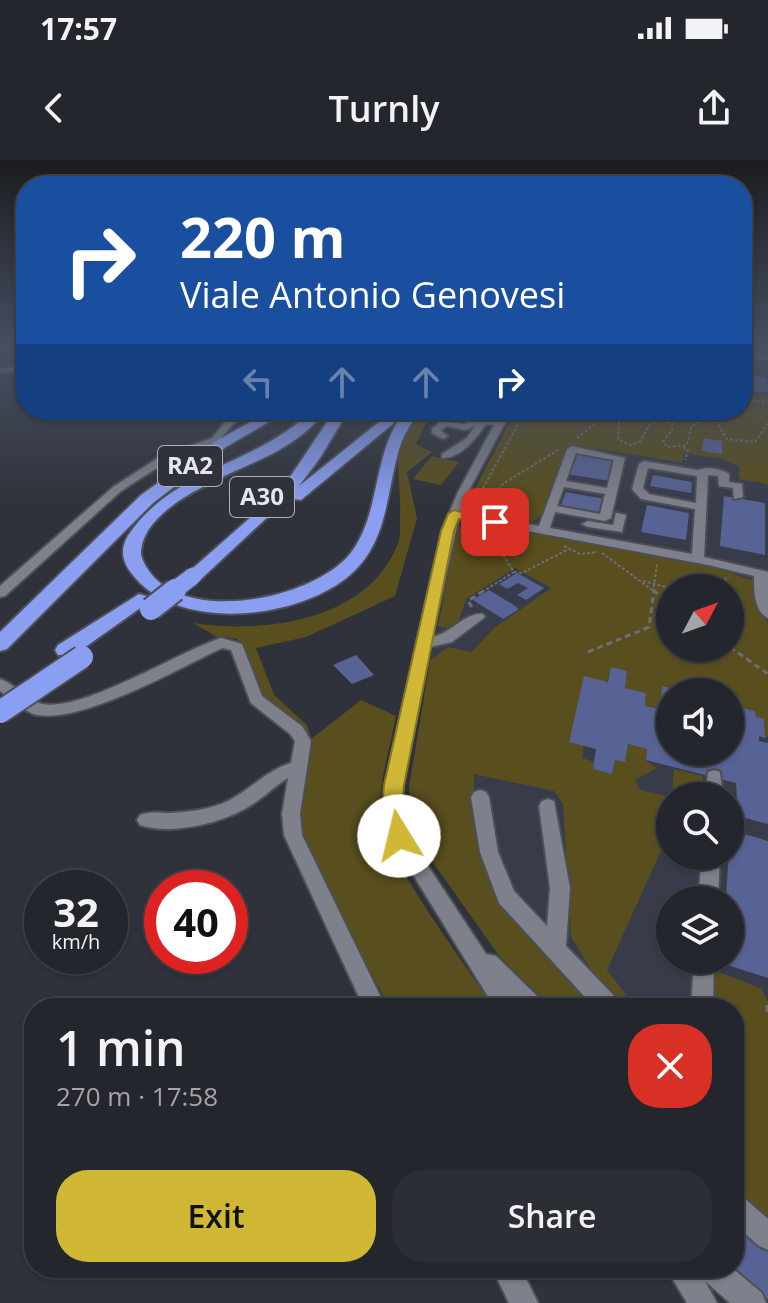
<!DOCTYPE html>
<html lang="en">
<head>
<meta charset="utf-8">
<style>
	body { margin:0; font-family:"Open Sans",sans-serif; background:#2b2e34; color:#f1f3f6; height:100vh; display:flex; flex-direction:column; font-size:30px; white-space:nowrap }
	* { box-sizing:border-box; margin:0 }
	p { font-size:26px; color:#a3a5a9 }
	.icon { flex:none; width:44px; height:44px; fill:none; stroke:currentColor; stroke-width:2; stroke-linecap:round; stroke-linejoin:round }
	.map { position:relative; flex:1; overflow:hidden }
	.sheet { position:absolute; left:24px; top:838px; width:720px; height:280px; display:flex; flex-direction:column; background:#23262c; border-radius:32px; box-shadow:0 2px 6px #0004,0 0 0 2px #404348 }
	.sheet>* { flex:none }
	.hud { position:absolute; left:16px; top:16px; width:736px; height:244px; border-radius:32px; box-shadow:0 2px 6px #0004,0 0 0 2px #404348; background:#1a4fa0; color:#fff; overflow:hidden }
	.needle { width:52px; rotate:49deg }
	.buttons { position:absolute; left:656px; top:414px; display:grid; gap:16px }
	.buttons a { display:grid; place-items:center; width:88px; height:88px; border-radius:50%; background:#23262c; box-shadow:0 2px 6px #0004,0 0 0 2px #404348; font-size:40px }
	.speed { position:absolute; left:24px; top:710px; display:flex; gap:16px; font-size:40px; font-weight:700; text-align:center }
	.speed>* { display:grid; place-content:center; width:104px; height:104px; border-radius:50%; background:#23262c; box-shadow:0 2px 6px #0004,0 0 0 2px #404348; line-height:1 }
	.speed small { font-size:20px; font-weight:400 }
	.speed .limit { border:12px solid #d22; background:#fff; color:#111 }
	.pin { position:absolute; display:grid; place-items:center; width:68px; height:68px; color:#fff; margin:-34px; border-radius:16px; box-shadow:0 4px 12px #0006 }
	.me { position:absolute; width:88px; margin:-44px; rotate:351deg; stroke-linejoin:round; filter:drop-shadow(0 0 6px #0008) }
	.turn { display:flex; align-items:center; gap:28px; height:168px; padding:0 32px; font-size:36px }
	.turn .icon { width:104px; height:104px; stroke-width:2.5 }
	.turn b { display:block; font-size:56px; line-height:68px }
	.lanes { display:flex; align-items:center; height:76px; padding:0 32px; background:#0003; justify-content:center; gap:40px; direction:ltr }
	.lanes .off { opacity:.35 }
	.round { display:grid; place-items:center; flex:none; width:84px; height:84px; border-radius:32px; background:#2b2e34 }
	.overview { display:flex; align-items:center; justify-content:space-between; height:136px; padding:0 32px }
	h1 { font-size:48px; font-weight:600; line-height:60px }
	.action { display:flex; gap:16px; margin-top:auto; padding:16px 32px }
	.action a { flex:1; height:92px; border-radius:32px; background:#d0b736; color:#111; font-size:32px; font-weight:600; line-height:92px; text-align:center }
	.action a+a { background:#2b2e34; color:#f1f3f6 }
	.status { display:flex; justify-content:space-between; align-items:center; height:56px; padding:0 40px; background:#23262c; direction:ltr }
	.status svg { height:22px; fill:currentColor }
	header { display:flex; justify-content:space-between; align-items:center; height:104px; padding:0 32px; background:#23262c; font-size:36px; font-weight:600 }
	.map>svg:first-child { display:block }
	.built { fill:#383c4a; fill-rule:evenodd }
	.green { fill:#594f1e; fill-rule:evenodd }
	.building { fill:#576395 }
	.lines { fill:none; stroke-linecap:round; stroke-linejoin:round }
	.minor-casing { stroke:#4d4f56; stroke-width:4 }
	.highway-casing { stroke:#4d4f56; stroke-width:4 }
	.path-far2 { stroke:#6c6e75; stroke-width:2; stroke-dasharray:3 2; stroke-linecap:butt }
	.path-far1 { stroke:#6c6e75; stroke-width:3; stroke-dasharray:6 4; stroke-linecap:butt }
	.path { stroke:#6c6e75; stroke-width:5; stroke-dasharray:9 6; stroke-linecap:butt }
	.minor { fill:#7e818b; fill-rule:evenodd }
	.highway { fill:#8b9ff2; fill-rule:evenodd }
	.highway-bridge-far1-casing { stroke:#4d4f56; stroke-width:20; stroke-linecap:butt }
	.highway-bridge-casing { stroke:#4d4f56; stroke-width:26; stroke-linecap:butt }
	.highway-bridge-far1 { stroke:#8b9ff2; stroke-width:17 }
	.highway-bridge { stroke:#8b9ff2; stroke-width:22 }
	.route { fill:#d0b736; stroke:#877723; stroke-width:2 }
	.labels { text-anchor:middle; stroke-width:8; stroke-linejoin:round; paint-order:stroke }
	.shield { fill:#2f323a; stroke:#aeb0b7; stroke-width:2 }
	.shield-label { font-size:24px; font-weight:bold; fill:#e5e6ec }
</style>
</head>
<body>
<div class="status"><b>17:57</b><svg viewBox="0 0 49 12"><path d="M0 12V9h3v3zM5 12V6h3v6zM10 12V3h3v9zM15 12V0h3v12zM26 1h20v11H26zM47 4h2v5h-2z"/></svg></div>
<header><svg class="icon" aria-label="back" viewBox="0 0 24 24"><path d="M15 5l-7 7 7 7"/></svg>Turnly<svg class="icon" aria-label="share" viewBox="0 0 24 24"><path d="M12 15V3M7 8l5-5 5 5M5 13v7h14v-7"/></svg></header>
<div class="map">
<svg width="768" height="1143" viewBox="0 0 768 1143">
	<rect width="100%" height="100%" fill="#2f323a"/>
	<path class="built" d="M742 186H768V1143H726L700 1108H734V848H552L500 797 469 754 414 670 409 652V628L430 501 458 367 466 345 516 250H742ZM670 428H730V488H670ZM670 532H730V592H670ZM670 636H730V696H670ZM670 740H730V800H670Z"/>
	<g class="green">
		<path d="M742 232 768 236V324L739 319V306L723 299 684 293 682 303 576 285 567 289 543 353 532 363 481 354 466 345 516 250H742Z"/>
		<path d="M421 250H432L416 284 432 292 407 312 417 358 395 436 306 477 256 488 274 535 307 565 311 579 361 540 396 556C390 589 377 625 381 659 385 699 469 809 494 848H390L301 683 297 657 308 581 304 568 295 559 281 554 263 538 242 483 235 478 217 477 193 463C264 474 369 461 398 383 401 376 400 366 400 359 402 315 387 286 421 250Z"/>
		<path d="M432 296 459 302 441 325 413 319Z"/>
		<path d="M476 362 709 406 755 421 759 447 768 464V576L765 578 764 559 756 557 755 551 731 545 730 549V532H675V529L663 526 660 549 645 546 646 533 625 528 627 511 612 507 584 585 582 598 594 602 593 609 612 614 615 600 625 602 628 584 647 589 646 601 657 608 635 620 640 630 670 637V683L660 693 607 810 636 848H624L597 819 571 777 563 644 554 631 474 614V644L484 692 597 848H552L500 797 432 701 414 670 409 628 430 501 448 487 472 492 494 468 551 428 515 408 466 439 459 460 447 468 438 466 458 367ZM670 428H730V488H670Z"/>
		<path d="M674 609 703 616 702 636H672Z"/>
		<path d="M714 810 762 829 768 842V1061L734 1029V848H710Z"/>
	</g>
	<g class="building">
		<path d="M742 212 767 219 768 232H742Z"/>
		<path d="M704 278 722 281V294L702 291Z"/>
		<path d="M574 292 616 299 611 321 566 314Z"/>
		<path d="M653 315 692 322 691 333 650 326Z"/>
		<path d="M566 332 605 339 601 353 561 345Z"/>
		<path d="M724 336 765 343V395L720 386Z"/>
		<path d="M647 345 689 353 686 380 641 372Z"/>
		<path d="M517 413 544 428 526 440 517 435 528 428 518 423 507 429 499 424Z"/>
		<path d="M489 430 512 444 519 449 503 459 473 440Z"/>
		<path d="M356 495 374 515 352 524 333 505Z"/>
		<path d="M611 507 627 511 625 528 646 533 645 546 660 549 662 526 675 529V532H670V592H730V545L755 551 756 557 764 559 765 578 759 576V581L768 583V664L738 656 736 623 646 600 647 589 628 584 625 602 615 600 612 614 593 609 596 589 569 582 584 516 608 522Z"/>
		<path d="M730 670 768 681V818L724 804V800H730V740H726Z"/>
		<path d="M734 1062 768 1092V1140L734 1109Z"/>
	</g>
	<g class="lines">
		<defs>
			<g id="minor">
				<path d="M742 186H748V193L768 196V200L742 197Z"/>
				<path d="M26 206V210L0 213V209Z"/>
				<path d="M244 250H256L234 263 218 282 166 302 121 331 5 436 0 437V426L113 327 158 298 212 278 228 259Z"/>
				<path d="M450 250H463L497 260 502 250H512L467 334 461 352 539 366 567 289 572 286 625 298 611 358 605 361 555 352 550 368 692 394 695 349 641 339 632 329 639 304 644 301 698 310C706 306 723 309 729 314V322L742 324 743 337 734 339 733 328 719 326 718 316 708 315 704 397 768 412V458C754 451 754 431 754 416L708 405 459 358 432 477C451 474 465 452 483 454L485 457 452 482 430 487 403 625 401 648 407 674 486 794 496 796 541 840 544 848H495L393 682 383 648 385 625 442 371 457 334 494 265 486 264C476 279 461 298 442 298V294L467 278 475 266 466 270 446 266 441 271 448 276 443 279 432 273V269L441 261 465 264 472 260ZM576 293 614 300 607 328 566 321ZM648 308 697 316 696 343 649 334 643 328ZM564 327 605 334 600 354 557 346Z"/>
				<path d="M616 353 626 355 622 372 588 367 582 364 588 361 613 365Z"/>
				<path d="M221 478 242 484 262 536 302 566 311 581 300 654 302 675 386 848H364L284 675 282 654 288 618C274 626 263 639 248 647 222 663 169 676 140 665L137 660 140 655C150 651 160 653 171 653 187 652 205 650 221 644 247 634 264 611 291 603L295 581 290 574 251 543 231 490 222 488C178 509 83 563 37 555 24 552 11 539 0 531V519C15 524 27 540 42 544 83 552 178 492 221 478Z"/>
				<path d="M714 610 720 612 723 636H705L708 612Z"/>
				<path d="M480 630 486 632 489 637 498 692 514 731 547 766 550 728 539 646 542 641 548 639 554 641 570 728 566 786 618 840 621 848H595L499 743 480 692 471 637 474 632Z"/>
				<path d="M702 696H720L718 740H698Z"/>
				<path d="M694 800H714L713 848H691Z"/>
				<path d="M734 1033 743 1037 768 1059V1090L759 1086 734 1064Z"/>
				<path d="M492 1108H521L538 1143H509Z"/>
				<path d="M666 1108H696L699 1112 697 1108H732L762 1133 766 1143H730L705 1121 717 1143H687Z"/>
			</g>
			<g id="highway">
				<path d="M272 250H289L226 287 153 343 7 489 0 491V472L141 335 216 281Z"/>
				<path d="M312 250H327C314 266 297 280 279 290 241 312 140 342 141 395 165 471 317 442 353 390 380 351 373 298 400 258L301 340 288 338 200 420 193 422 184 416 251 357 290 317 335 250H349L320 298 299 326 394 250H420C411 264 402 277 398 293 386 337 387 383 350 415 298 460 177 473 132 414 120 399 120 385 132 370 176 309 260 303 312 250Z"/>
				<path d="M139 434 146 436 149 440 146 444 74 495H58L55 490 58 485Z"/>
			</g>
		</defs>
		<use href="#minor" class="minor-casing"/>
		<use href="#highway" class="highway-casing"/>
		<g class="path-far2">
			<path d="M742 240 768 242"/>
			<path d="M523 255 560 259 592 250"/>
			<path d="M600 256 619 261 618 279 630 285 640 282 650 264 662 260 673 264 672 271 663 281 667 287 687 285 691 267 706 257 709 250"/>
			<path d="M706 257 716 261 727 279 755 282 768 263"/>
			<path d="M577 278 597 262 600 250"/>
			<path d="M683 287 688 290 685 300"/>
			<path d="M482 347 475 344 478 337 526 250"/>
			<path d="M481 348 504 323 560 289"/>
			<path d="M564 386 580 394 598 392"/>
			<path d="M602 393 655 432"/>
			<path d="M514 412 522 413 567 390"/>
			<path d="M725 418 735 432"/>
			<path d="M643 421 670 428"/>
			<path d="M482 432 514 412 494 381 493 370"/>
			<path d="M653 432 657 404"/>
		</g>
		<g class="path-far1">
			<path d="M653 430 670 443"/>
			<path d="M730 443 740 445"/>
			<path d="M472 447 468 441 485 430"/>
			<path d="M730 467 740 445 734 430"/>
			<path d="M730 487 768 514"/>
			<path d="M588 492 649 467 654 430"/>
		</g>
		<path class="path" d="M768 845V852"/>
		<use href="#minor" class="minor"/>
		<use href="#highway" class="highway"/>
		<defs>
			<path id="highway-bridge-far1" d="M172 432 193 416"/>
			<g id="highway-bridge">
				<path d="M151 449 175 430"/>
				<path d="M0 552 82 497"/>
			</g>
		</defs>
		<use href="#highway-bridge-far1" class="highway-bridge-far1-casing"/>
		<use href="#highway-bridge" class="highway-bridge-casing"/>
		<use href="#highway-bridge-far1" class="highway-bridge-far1"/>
		<use href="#highway-bridge" class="highway-bridge"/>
	</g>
	<linearGradient id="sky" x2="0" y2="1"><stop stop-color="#1a1c20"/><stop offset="0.54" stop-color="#474f60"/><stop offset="1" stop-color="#474f60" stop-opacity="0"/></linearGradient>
	<rect width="768" height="346" fill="url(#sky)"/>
	<path class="route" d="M454 350 502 362 495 366 459 359 454 371 404 625 402 648 410 676 407 683 399 685 392 683C383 664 382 645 384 625L441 371 448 354Z"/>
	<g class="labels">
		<g class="shield">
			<rect x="158" y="286" width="64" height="40" rx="6"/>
			<rect x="230" y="317" width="64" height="40" rx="6"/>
		</g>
		<g class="shield-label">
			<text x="190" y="314">RA2</text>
			<text x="262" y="345">A30</text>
		</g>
	</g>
</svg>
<div class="buttons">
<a><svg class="needle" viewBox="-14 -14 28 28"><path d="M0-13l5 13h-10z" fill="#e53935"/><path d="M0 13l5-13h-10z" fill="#a3a5a9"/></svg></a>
<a><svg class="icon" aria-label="sound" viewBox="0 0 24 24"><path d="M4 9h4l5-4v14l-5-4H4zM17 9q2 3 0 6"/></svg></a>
<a><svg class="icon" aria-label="search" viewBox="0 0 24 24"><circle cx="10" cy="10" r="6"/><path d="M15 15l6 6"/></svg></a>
<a><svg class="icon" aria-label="layers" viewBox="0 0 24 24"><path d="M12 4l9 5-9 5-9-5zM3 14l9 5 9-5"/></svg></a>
</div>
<div class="speed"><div>32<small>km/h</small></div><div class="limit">40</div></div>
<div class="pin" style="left:495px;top:362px;background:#d93025"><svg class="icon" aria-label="arrive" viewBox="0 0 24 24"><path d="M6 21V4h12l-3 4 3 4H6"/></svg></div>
<svg class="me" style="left:399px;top:676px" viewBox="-20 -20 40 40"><circle r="19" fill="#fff"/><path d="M0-13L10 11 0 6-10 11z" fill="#d0b736"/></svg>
<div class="hud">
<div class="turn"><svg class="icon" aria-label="right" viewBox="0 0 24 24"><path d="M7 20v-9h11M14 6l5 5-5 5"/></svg><div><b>220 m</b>Viale Antonio Genovesi</div></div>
<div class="lanes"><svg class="icon off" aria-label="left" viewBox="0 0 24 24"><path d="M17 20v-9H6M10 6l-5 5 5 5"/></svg><svg class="icon off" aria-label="ahead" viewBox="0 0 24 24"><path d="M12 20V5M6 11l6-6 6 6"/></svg><svg class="icon off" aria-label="ahead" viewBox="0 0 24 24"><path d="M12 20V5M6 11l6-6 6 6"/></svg><svg class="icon" aria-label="right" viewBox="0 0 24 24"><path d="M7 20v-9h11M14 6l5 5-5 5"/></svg></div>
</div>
<section class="sheet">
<div class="overview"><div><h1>1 min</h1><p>270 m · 17:58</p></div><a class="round" style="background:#d93025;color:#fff"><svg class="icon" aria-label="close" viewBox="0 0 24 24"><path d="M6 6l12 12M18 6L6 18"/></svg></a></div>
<div class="action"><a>Exit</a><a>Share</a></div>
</section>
</div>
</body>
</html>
